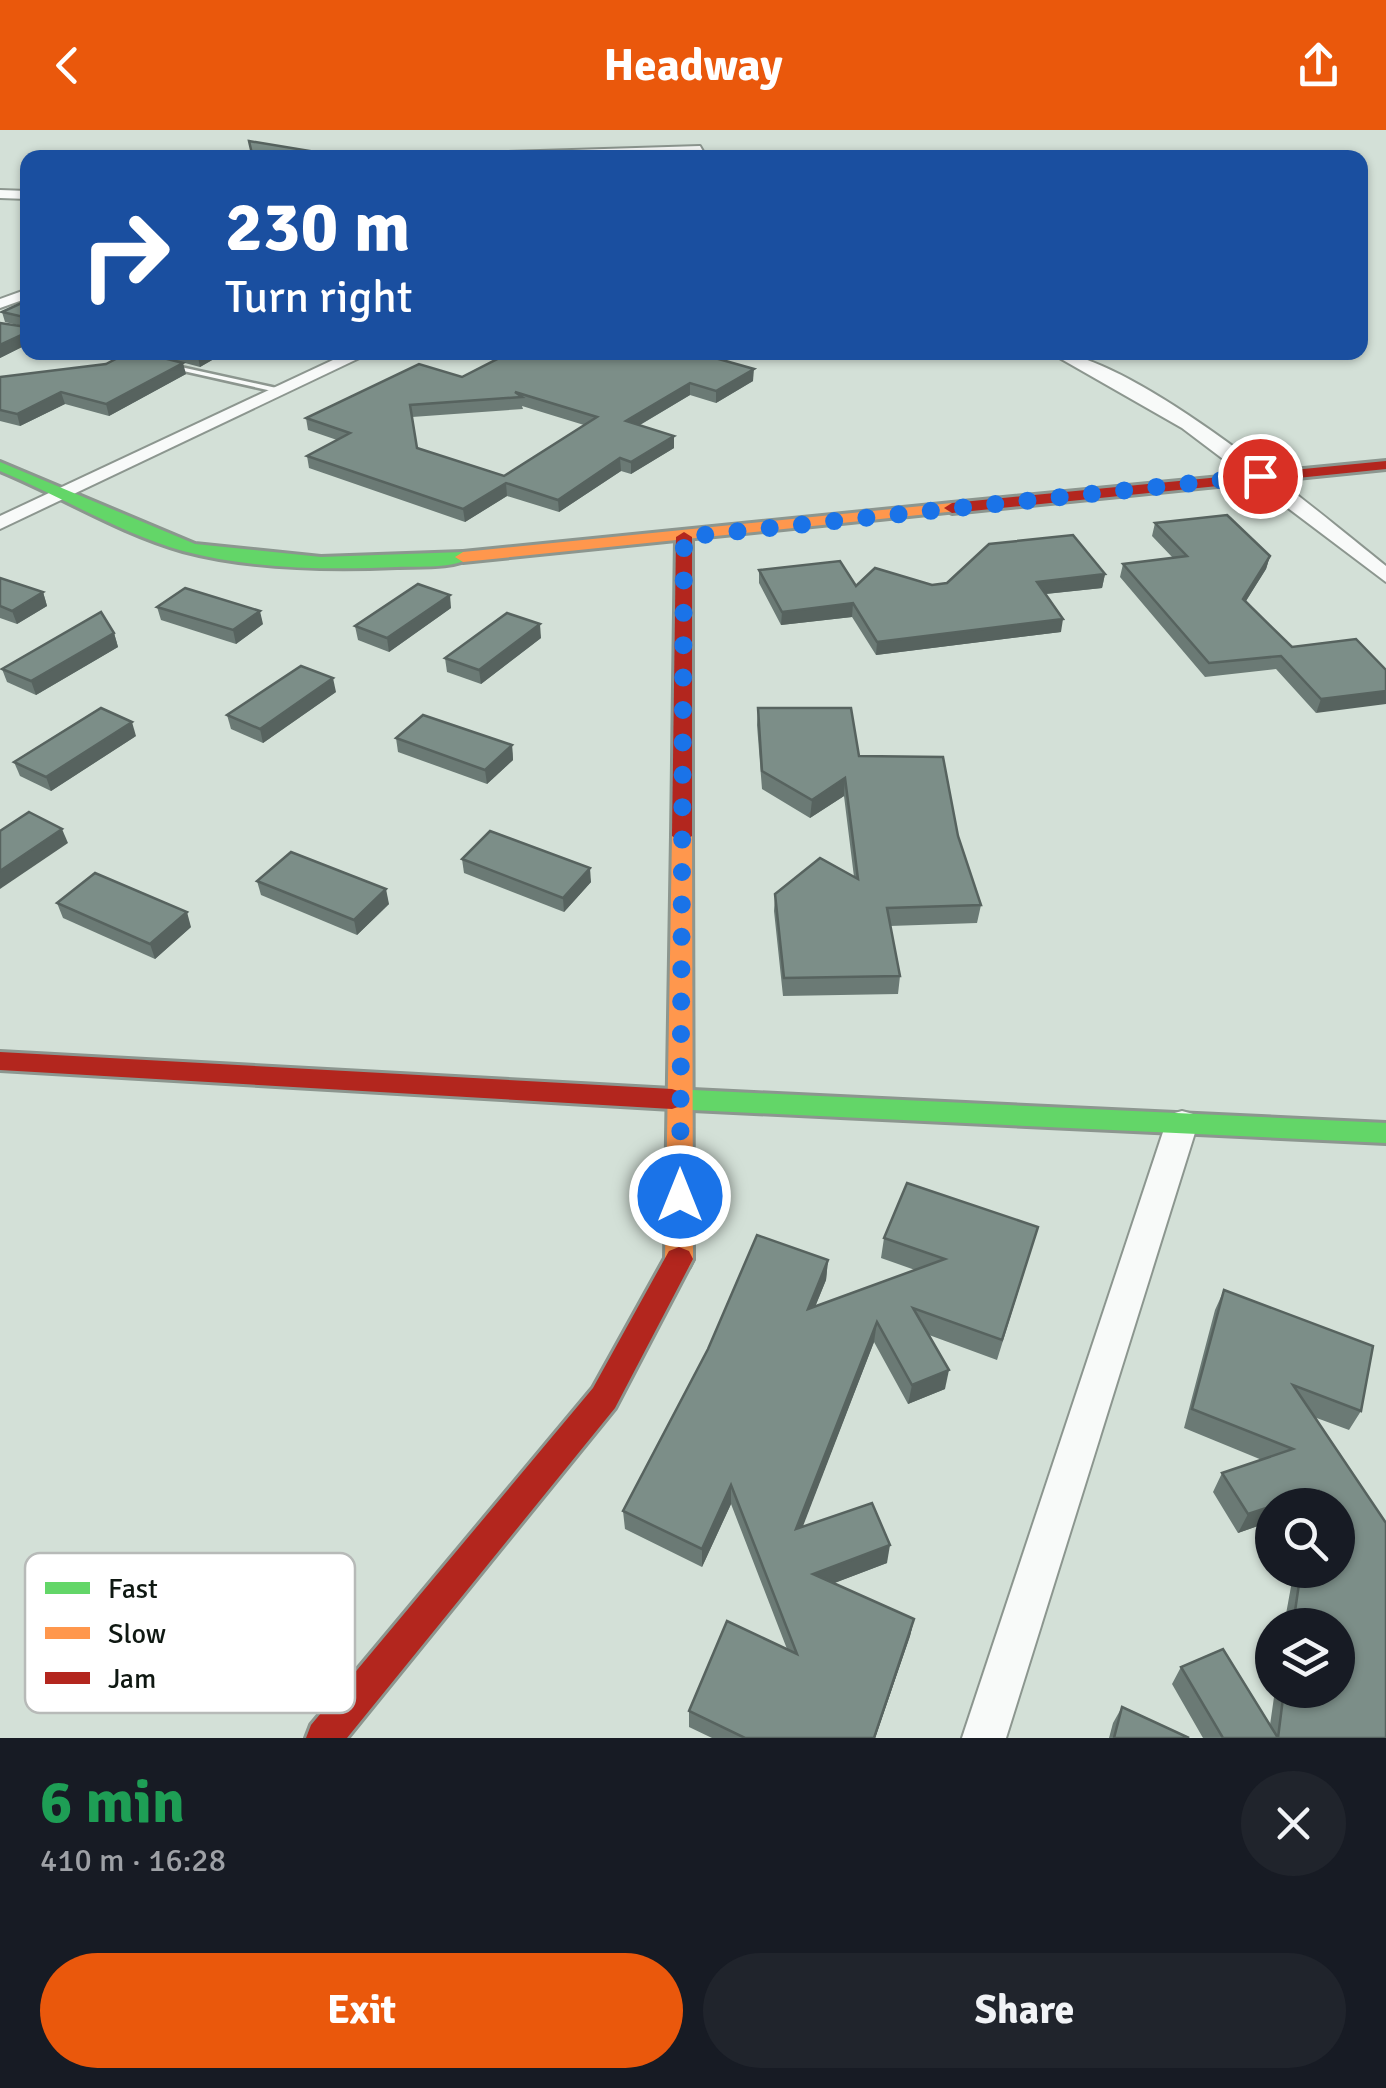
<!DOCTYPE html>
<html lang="en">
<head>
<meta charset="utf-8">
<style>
	body { margin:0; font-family:Signika,sans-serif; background:#20242c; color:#f1f3f6; height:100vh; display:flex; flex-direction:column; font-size:38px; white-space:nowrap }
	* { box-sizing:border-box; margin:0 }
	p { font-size:32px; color:#9ea1a6 }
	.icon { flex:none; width:55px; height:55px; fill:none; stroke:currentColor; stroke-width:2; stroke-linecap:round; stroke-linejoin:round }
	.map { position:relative; height:1608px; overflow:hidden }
	.panel { display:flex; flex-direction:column; background:#171b24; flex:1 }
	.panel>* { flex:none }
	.top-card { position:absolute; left:20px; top:20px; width:1348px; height:210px; border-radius:20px; box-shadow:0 2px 8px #0004; background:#1a4fa0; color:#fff; overflow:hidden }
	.controls { position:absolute; left:1255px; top:1358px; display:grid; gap:20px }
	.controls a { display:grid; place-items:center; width:100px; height:100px; border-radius:50%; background:#171b24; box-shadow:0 2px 8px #0004; font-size:50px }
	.pin { position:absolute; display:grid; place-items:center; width:85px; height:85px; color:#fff; margin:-42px; border:5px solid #fff; border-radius:50%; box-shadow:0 2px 10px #0007 }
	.me { position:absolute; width:110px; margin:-55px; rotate:0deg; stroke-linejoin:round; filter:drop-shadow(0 0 8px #0008) }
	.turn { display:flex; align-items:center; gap:35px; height:210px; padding:0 40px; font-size:45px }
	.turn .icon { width:130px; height:130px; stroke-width:2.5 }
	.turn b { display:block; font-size:70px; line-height:85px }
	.round { display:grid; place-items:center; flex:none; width:105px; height:105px; border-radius:52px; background:#20242c }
	.summary { display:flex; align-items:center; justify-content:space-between; height:170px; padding:0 40px }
	h1 { font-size:60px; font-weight:700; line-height:75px; color:#1e9e55 }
	.primary-button { display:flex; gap:20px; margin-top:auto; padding:20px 40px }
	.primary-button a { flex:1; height:115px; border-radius:60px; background:#ea580c; color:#fff; font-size:40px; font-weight:700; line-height:115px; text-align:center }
	.primary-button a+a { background:#20242c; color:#f1f3f6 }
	header { display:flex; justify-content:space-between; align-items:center; height:130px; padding:0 40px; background:#ea580c; color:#fff; font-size:45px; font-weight:700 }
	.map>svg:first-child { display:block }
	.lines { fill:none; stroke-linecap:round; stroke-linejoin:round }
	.lane-casing { stroke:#8c968f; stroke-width:5 }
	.street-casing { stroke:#8c968f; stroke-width:4 }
	.fast-casing { stroke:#8c968f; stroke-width:6 }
	.slow-casing { stroke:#8c968f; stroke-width:6 }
	.jam-casing { stroke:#8c968f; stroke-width:6 }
	.lane { fill:#f8faf9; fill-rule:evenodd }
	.street { fill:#f8faf9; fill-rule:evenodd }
	.fast { fill:#63d668; fill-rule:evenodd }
	.slow { fill:#ff974d; fill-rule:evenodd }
	.jam { fill:#b3261e; fill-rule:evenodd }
	.wall { fill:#6b7a75; fill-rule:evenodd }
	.shaded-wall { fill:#57635f }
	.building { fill:#7c8e88; stroke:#57635f; stroke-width:2.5; fill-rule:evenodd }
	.route { stroke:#1a73e8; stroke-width:18; stroke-dasharray:0 32.4 }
	.key { fill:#fff; stroke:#b7bab8; stroke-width:2.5 }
	.key-label { font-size:28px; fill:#0f1812 }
</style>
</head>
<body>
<header><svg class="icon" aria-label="back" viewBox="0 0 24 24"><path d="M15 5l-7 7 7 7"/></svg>Headway<svg class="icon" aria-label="share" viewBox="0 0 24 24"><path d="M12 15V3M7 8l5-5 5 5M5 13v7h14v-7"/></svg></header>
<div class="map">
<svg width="1386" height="1608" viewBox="0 0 1386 1608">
	<rect width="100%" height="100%" fill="#d3e0d7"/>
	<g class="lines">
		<defs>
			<g id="lane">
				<path d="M108 222H123L143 229 139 231Z"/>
				<path d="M167 234 281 259 285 261 281 263 170 238H167Z"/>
			</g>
			<g id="street">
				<path d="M700 16 704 23 436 28 442 24Z"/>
				<path d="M0 60 28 61V69L0 68Z"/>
				<path d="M28 159V168L0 178V169Z"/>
				<path d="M350 222H372L0 399V386Z"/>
				<path d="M1049 222C1131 222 1318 382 1386 436V452L1182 298Z"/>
				<path d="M1182 981 1193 984 1198 993 1006 1608H962L1166 993 1171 984Z"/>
			</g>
			<g id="fast">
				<path d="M0 332 195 414 321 427 463 422 471 427C455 439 418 436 397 437 328 440 250 439 183 421 119 403 61 366 0 341Z"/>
				<path d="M672 959 1386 993V1013L672 979 663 976 659 969 663 962Z"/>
			</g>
			<g id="slow">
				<path d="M952 373 960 378 957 381 463 432 455 427 463 422Z"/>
				<path d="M682 699 692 706 693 1129 689 1137 679 1141 669 1137 665 1129 672 706Z"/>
			</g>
			<g id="jam">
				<path d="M1386 331V339L952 383 944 378 952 373Z"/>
				<path d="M684 402 692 407V706L682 713 672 706 676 407Z"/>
				<path d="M0 922 672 959 681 962 685 969 681 976 672 979 0 940Z"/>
				<path d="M679 1117 689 1121 693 1129 615 1278 347 1608H306L311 1595 593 1258 669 1121Z"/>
			</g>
		</defs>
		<use href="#lane" class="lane-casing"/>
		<use href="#street" class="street-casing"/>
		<use href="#fast" class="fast-casing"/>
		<use href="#slow" class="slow-casing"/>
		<use href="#jam" class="jam-casing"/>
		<use href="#lane" class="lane"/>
		<use href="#street" class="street"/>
		<use href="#fast" class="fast"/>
		<use href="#slow" class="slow"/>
		<use href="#jam" class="jam"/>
	</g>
	<g class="wall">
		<path d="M28 170V214L0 228V193L22 196 5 192 2 182Z"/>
		<path d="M150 222H226L200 237 151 224Z"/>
		<path d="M733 222 721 230 753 251 716 273 690 265 640 295 674 318 631 344 621 341 559 382 507 366 465 392 309 338 307 326 337 310 308 300 306 288 462 247ZM522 276 584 295 504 346 417 318 412 287 523 279Z"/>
		<path d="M186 244 109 286 65 274 20 296 0 291V247Z"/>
		<path d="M1155 393 1270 426 1266 439 1246 471 1292 517 1356 509 1316 583 1276 539 1205 547 1120 447 1123 434 1173 428 1152 406Z"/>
		<path d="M759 440 856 456 932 455 1105 444 1102 458 1046 464 1061 502 876 525 852 487 781 495 759 453Z"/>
		<path d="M0 448 43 462 47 476 17 494 0 488Z"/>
		<path d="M157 477 263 494 236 514 161 490Z"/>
		<path d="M451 478 389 522 358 510 355 496Z"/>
		<path d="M114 503 118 517 36 565 7 552 2 539Z"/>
		<path d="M541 508 481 554 447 542 445 528Z"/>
		<path d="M336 562 263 613 231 599 227 585Z"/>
		<path d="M758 578 859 626 958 706 981 775 977 793 890 796 900 846 898 864 783 866 774 781 775 764 854 747 844 666 810 688 762 659 757 595Z"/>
		<path d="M136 606 51 661 20 646 14 632Z"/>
		<path d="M396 608 512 615 513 630 487 654 398 622Z"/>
		<path d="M462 729 591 752 564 782 464 743Z"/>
		<path d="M257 751 389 774 357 805 261 765Z"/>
		<path d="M57 773 191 797 155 829 63 788Z"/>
		<path d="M884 1108 1032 1117 997 1230 929 1205 945 1259 908 1274 874 1212 802 1397 887 1433 834 1453 914 1489 910 1506 875 1608H712L689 1597V1581L787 1519 731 1374 702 1437 625 1399 623 1381 828 1130 826 1150 815 1177 915 1140 881 1128Z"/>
		<path d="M1224 1160 1373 1216 1361 1281 1349 1300 1314 1287 1386 1393V1608H1203L1172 1554 1181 1537 1223 1519 1270 1595 1275 1560H1338V1495H1284L1294 1440H1338V1375H1272V1391L1238 1403 1213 1362 1222 1343 1262 1330 1184 1298 1215 1180Z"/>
		<path d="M1122 1577 1189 1608H1109L1113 1593Z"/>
	</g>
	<g class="shaded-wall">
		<path d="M310 21 311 28H294Z"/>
		<path d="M28 202V214L0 228V215Z"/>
		<path d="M206 222H226L200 237 198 227Z"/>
		<path d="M714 222H733L708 238V226Z"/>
		<path d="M183 233 186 244 109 286 106 274Z"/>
		<path d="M754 239 753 251 716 273V261Z"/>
		<path d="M690 253V265L626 303V291Z"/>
		<path d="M61 262 65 274 20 296 17 284Z"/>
		<path d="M674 306V318L631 344V332Z"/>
		<path d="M620 328 621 341 559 382 558 370Z"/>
		<path d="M506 353 507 366 465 392 463 379Z"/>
		<path d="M1270 426 1266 439 1239 482 1243 469Z"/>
		<path d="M1105 444 1102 458 1035 465 1037 452Z"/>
		<path d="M43 462 47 476 17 494 12 481Z"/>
		<path d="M450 465 451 478 389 522 387 508Z"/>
		<path d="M853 473 852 487 781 495 782 482Z"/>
		<path d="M260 481 263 494 236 514 233 500Z"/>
		<path d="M1063 489 1061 502 876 525 877 512Z"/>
		<path d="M540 494 541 508 481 554 479 540Z"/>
		<path d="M114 503 118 517 36 565 31 551Z"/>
		<path d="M333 548 336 562 263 613 260 599Z"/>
		<path d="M1386 561V574L1316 583 1321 569Z"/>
		<path d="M132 592 136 606 51 661 46 647Z"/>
		<path d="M512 615 513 630 487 654 485 640Z"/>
		<path d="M845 648 844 666 810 688 812 670Z"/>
		<path d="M62 699 68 713 0 759V741Z"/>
		<path d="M590 738 591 752 564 782 563 768Z"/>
		<path d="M386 759 389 774 357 805 354 790Z"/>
		<path d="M187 782 191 797 155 829 150 814Z"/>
		<path d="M828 1130 826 1150 806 1199 808 1179Z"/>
		<path d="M877 1192 874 1212 795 1417 796 1399Z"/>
		<path d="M949 1240 945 1259 908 1274 912 1255Z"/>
		<path d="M731 1355V1374L702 1437V1419Z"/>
		<path d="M1318 1361 1309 1375H1275Z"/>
		<path d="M1272 1376V1391L1238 1403 1248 1384Z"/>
		<path d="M890 1415 887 1433 811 1462 813 1444Z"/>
		<path d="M914 1489 910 1506 875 1608H874Z"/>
	</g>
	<g class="building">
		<path d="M249 11 310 21 294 28H253Z"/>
		<path d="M28 170V188L2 182Z"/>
		<path d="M28 192V202L0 215V193L27 197Z"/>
		<path d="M129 222H140L183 233 106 274 61 262 17 284 0 280V247L106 234Z"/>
		<path d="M181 222H206L198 227Z"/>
		<path d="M511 222H714L708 226 754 239 716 261 690 253 626 291 674 306 631 332 620 328 558 370 506 353 463 379 307 326 350 303 306 288 419 234 462 247ZM515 262 597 287 504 346 417 318 410 275 522 267Z"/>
		<path d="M1227 385 1270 426 1243 469 1292 517 1356 509 1386 540V561L1321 569 1281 526 1209 533 1123 434 1187 426 1155 393Z"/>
		<path d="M1073 405 1105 444 1037 452 1063 489 877 512 853 473 782 482 759 440 840 431 856 456 875 438 932 455 947 453 989 414Z"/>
		<path d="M0 448 43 462 12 481 0 476Z"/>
		<path d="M418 454 450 465 387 508 355 496Z"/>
		<path d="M185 458 260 481 233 500 157 477Z"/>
		<path d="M101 482 114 503 31 551 2 539Z"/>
		<path d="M507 483 540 494 479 540 445 528Z"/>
		<path d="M301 536 333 548 260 599 227 585Z"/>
		<path d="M101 578 132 592 46 647 14 632Z"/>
		<path d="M758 578H851L859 626 943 627 958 706 981 775 887 778 900 846 784 848 775 764 820 728 858 749 845 648 812 670 762 641Z"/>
		<path d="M423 585 512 615 485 640 396 608Z"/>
		<path d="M29 682 62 699 0 741V701Z"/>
		<path d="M490 701 590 738 563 768 462 729Z"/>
		<path d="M291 722 386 759 354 790 257 751Z"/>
		<path d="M95 743 187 782 150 814 57 773Z"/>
		<path d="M907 1053 1038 1097 1002 1210 913 1178 949 1240 912 1255 877 1192 796 1399 872 1373 890 1415 813 1444 914 1489 874 1608H745L689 1581 727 1491 797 1524 731 1355 702 1419 623 1381 708 1219 757 1105 828 1130 808 1179 945 1129 884 1108Z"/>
		<path d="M1224 1160 1373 1216 1361 1281 1293 1255 1386 1393V1608H1223L1181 1537 1223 1519 1278 1608 1284 1560H1338V1495H1293L1301 1440H1338V1375H1315L1318 1361 1248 1384 1222 1343 1293 1319 1192 1279Z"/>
		<path d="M1122 1577 1189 1608H1114Z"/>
	</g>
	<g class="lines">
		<path class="route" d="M680 1066 684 407 1260 346"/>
	</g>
	<rect x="25" y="1423" width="330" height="160" rx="15" class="key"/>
	<rect x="45" y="1452" width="45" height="12" fill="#63d668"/>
	<rect x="45" y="1497" width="45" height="12" fill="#ff974d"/>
	<rect x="45" y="1542" width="45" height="12" fill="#b3261e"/>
	<g class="key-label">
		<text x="108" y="1468">Fast</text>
		<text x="108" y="1513">Slow</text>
		<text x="108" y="1558">Jam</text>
	</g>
</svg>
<div class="controls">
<a><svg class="icon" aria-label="search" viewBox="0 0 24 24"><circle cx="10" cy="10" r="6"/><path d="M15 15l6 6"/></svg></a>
<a><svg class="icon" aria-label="layers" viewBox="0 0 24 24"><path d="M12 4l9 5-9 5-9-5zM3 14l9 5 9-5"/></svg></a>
</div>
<div class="pin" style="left:1260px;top:346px;background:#d93025"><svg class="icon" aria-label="arrive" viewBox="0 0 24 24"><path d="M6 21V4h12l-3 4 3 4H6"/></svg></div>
<svg class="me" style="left:680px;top:1066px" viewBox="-20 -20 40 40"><circle r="17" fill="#1a73e8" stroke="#fff" stroke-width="3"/><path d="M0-11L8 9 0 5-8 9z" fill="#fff"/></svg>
<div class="top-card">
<div class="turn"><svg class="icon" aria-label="right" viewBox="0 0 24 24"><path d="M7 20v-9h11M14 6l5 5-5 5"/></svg><div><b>230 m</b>Turn right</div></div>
</div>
</div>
<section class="panel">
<div class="summary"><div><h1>6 min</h1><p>410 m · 16:28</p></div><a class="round"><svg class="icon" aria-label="close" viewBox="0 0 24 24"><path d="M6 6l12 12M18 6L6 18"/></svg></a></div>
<div class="primary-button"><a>Exit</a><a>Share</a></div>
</section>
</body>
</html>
